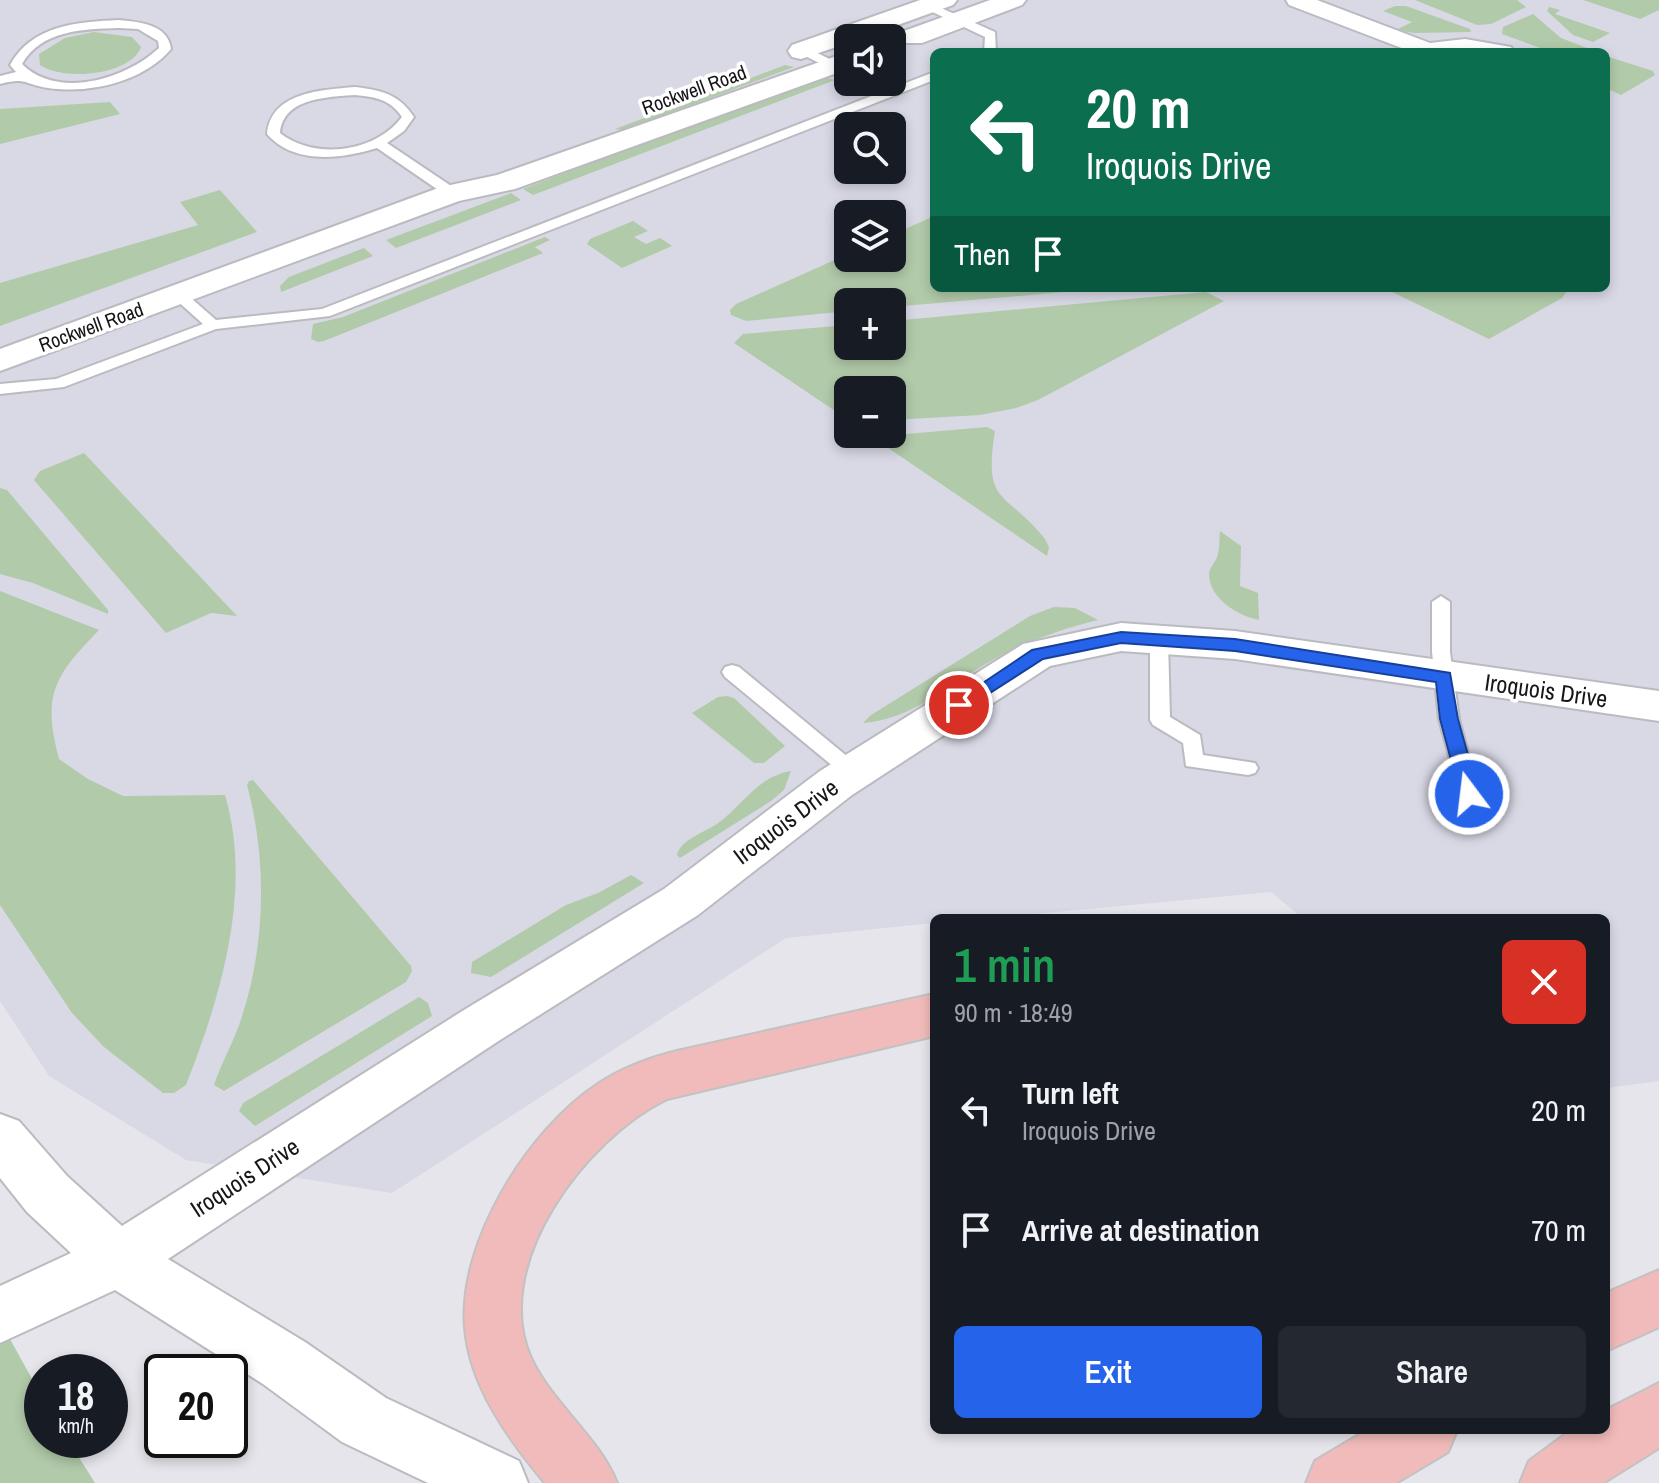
<!DOCTYPE html>
<html lang="en">
<head>
<meta charset="utf-8">
<style>
	body { margin:0; font-family:"Archivo Narrow",sans-serif; background:#242831; color:#f1f3f6; height:100vh; display:flex; flex-direction:column; font-size:30px; white-space:nowrap }
	* { box-sizing:border-box; margin:0 }
	p { font-size:26px; color:#9ea1a6 }
	.icon { flex:none; width:44px; height:44px; fill:none; stroke:currentColor; stroke-width:2; stroke-linecap:round; stroke-linejoin:round }
	.map { position:relative; flex:1; overflow:hidden }
	.sheet { position:absolute; left:930px; top:914px; width:680px; height:520px; display:flex; flex-direction:column; background:#171b24; border-radius:12px; box-shadow:0 4px 12px #0003 }
	.sheet>* { flex:none }
	.hud { position:absolute; left:930px; top:48px; width:680px; height:244px; border-radius:12px; box-shadow:0 4px 12px #0003; background:#0b6e4f; color:#fff; overflow:hidden }
	.buttons { position:absolute; left:834px; top:24px; display:grid; gap:16px }
	.buttons a { display:grid; place-items:center; width:72px; height:72px; border-radius:12px; background:#171b24; box-shadow:0 4px 12px #0003; font-size:40px }
	.speed { position:absolute; left:24px; top:1354px; display:flex; gap:16px; font-size:40px; font-weight:700; text-align:center }
	.speed>* { display:grid; place-content:center; width:104px; height:104px; border-radius:50%; background:#171b24; box-shadow:0 4px 12px #0003; line-height:1 }
	.speed small { font-size:20px; font-weight:400 }
	.speed .limit { border:4px solid #111; border-radius:12px; background:#fff; color:#111 }
	.pin { position:absolute; display:grid; place-items:center; width:68px; height:68px; color:#fff; margin:-34px; border:4px solid #fff; border-radius:50%; box-shadow:0 2px 8px #0007 }
	.me { position:absolute; width:88px; margin:-44px; rotate:345deg; stroke-linejoin:round; filter:drop-shadow(0 0 6px #0008) }
	.turn { display:flex; align-items:center; gap:28px; height:168px; padding:0 24px; font-size:36px }
	.turn .icon { width:104px; height:104px; stroke-width:2.5 }
	.turn b { display:block; font-size:56px; line-height:68px }
	.then { display:flex; align-items:center; height:76px; padding:0 24px; background:#0003; gap:16px; font-size:30px }
	.round { display:grid; place-items:center; flex:none; width:84px; height:84px; border-radius:12px; background:#242831 }
	.head { display:flex; align-items:center; justify-content:space-between; height:136px; padding:0 24px }
	h1 { font-size:48px; font-weight:600; line-height:60px; color:#1e9e55 }
	.action { display:flex; gap:16px; margin-top:auto; padding:16px 24px }
	.action a { flex:1; height:92px; border-radius:12px; background:#2563eb; color:#fff; font-size:32px; font-weight:600; line-height:92px; text-align:center }
	.action a+a { background:#242831; color:#f1f3f6 }
	ul { padding:0; list-style:none }
	li { display:flex; align-items:center; gap:24px; height:120px; padding:0 24px }
	li div { flex:1 }
	li b { display:block; font-size:30px }
	li em { font-style:normal }
	.map>svg:first-child { display:block }
	.built { fill:#d9d9e6; fill-rule:evenodd }
	.green { fill:#b1caa9 }
	.lines { fill:none; stroke-linecap:round; stroke-linejoin:round }
	.lane-casing { stroke:#babac0; stroke-width:4 }
	.street-casing { stroke:#babac0; stroke-width:4 }
	.secondary-casing { stroke:#babac0; stroke-width:4 }
	.highway-casing { stroke:#c2c2c3; stroke-width:4 }
	.lane { fill:#fff; fill-rule:evenodd }
	.street { fill:#fff; fill-rule:evenodd }
	.secondary { fill:#fff; fill-rule:evenodd }
	.highway { fill:#f2bbbb; fill-rule:evenodd }
	.route { fill:#2563eb; stroke:#184099; stroke-width:2 }
	.labels { text-anchor:middle; stroke-width:7; stroke-linejoin:round; paint-order:stroke }
	.far-street-label { font-size:20px; fill:#161618; stroke:#fff }
	.street-label { font-size:24px; fill:#161618; stroke:#fff }
</style>
</head>
<body>
<div class="map">
<svg width="1659" height="1483" viewBox="0 0 1659 1483">
	<rect width="100%" height="100%" fill="#e5e5eb"/>
	<path class="built" d="M0 0H1659V1081L1606 1088V918H1302L1271 892 992 918H934V923L786 938 392 1193 186 1160 49 1076 0 1001ZM848 38H892V82H848ZM934 52H1606V288H934ZM848 126H892V170H848ZM848 214H892V258H848ZM848 302H892V346H848ZM848 390H892V434H848Z"/>
	<g class="green">
		<path d="M1415 0H1517L1526 7 1491 24 1477 25Z"/>
		<path d="M1583 0H1659V10L1640 19Z"/>
		<path d="M1395 6H1406L1470 29 1471 32 1414 33 1396 30 1412 22 1383 11Z"/>
		<path d="M1549 7 1560 10 1555 14 1610 33 1593 42 1573 35 1547 11Z"/>
		<path d="M1533 14 1561 38 1592 50 1551 52 1502 34 1503 27Z"/>
		<path d="M94 32 132 37 141 47C130 76 63 81 40 65L39 54 65 38Z"/>
		<path d="M1606 56 1653 71 1655 75 1621 95 1606 88Z"/>
		<path d="M785 65 794 67 624 130 615 129Z"/>
		<path d="M826 78 835 80 533 195 523 189 809 80Z"/>
		<path d="M110 102 120 114 0 144V109Z"/>
		<path d="M220 190 257 232 0 326V283L198 225 180 202Z"/>
		<path d="M511 193 521 200 396 248 386 240Z"/>
		<path d="M934 216V288H1109L892 307V302H848V311L746 321 731 315 730 310 736 304 848 254V258H892V235Z"/>
		<path d="M633 221 648 231 634 237 646 244 660 238 672 246 622 268 587 244 590 239Z"/>
		<path d="M545 237 550 240 535 247 543 253 324 341 318 342 311 339 313 324 343 317Z"/>
		<path d="M364 248 373 256 281 292 280 286 289 277Z"/>
		<path d="M1384 288H1569L1562 298 1489 339Z"/>
		<path d="M1206 292 1224 301 1038 400 1016 408 980 415 892 420V390H848L847 419 734 343 743 334 848 325V346H892V321Z"/>
		<path d="M987 427 995 431C983 507 1005 489 1045 539L1049 547 1047 556 872 437Z"/>
		<path d="M84 453 237 616 211 613 166 633 34 480 40 471Z"/>
		<path d="M0 488 7 490 108 610V614L33 583 0 574Z"/>
		<path d="M1220 531 1241 546 1240 586 1258 593 1259 620C1239 616 1209 599 1209 574 1209 568 1215 563 1217 557 1220 549 1219 539 1220 531Z"/>
		<path d="M0 591 99 630C54 676 42 695 59 759L88 779 123 796 225 795C253 890 221 996 186 1085L174 1093H163L104 1047 72 1013 0 905Z"/>
		<path d="M1054 607 1075 608 1098 620C1061 629 1022 643 989 662 948 686 912 719 863 723L871 715 1030 616Z"/>
		<path d="M727 696 734 698 785 746 764 763H754L692 713 718 697Z"/>
		<path d="M791 771 784 790 771 801 680 858 677 855C680 839 709 831 721 821 744 803 759 776 791 771Z"/>
		<path d="M253 780 411 966 412 971 406 982 224 1091 214 1085C222 1061 235 1040 242 1016 266 943 267 859 247 785L249 781Z"/>
		<path d="M631 875 644 883 491 977 471 973 472 962 566 905 598 893Z"/>
		<path d="M419 997 428 1003 432 1016 255 1126 239 1111 243 1103Z"/>
		<path d="M0 1321 42 1397V1440H68L95 1483H0Z"/>
	</g>
	<g class="lines">
		<defs>
			<g id="lane">
				<path d="M924 4H932L995 32 996 52H984L985 37 924 8Z"/>
				<path d="M119 20C139 22 168 24 171 49 143 82 90 94 48 88 23 84 27 77 0 84V76L16 72 10 65C32 25 77 22 119 20ZM119 28 138 29 158 41 159 48C126 79 58 100 22 64 41 30 84 29 119 28Z"/>
				<path d="M803 46 848 68V77L799 53 797 50Z"/>
				<path d="M934 72V80L330 316 216 329 64 387 0 394V384L56 379 203 324 174 298V292H184L216 320 322 309 874 95 858 82H872L885 91Z"/>
				<path d="M355 87C381 90 399 94 414 117L404 131 387 143 457 190V196H447L377 148C341 159 294 165 267 134 271 92 321 90 355 87ZM355 95C375 97 390 99 402 117 375 153 314 160 280 133 283 98 327 97 355 95Z"/>
				<path d="M1441 596 1450 602V652L1459 719 1486 819 1483 825H1469L1466 819 1439 719 1432 652V602Z"/>
				<path d="M1159 634 1168 640 1170 717 1200 735 1203 755 1255 763 1258 768 1255 773 1248 775 1186 766 1183 743 1153 725 1150 720V640Z"/>
				<path d="M732 665 739 667 860 767 863 772 860 777H846L725 677 722 672 725 667Z"/>
			</g>
			<path id="street" d="M1286 0H1317L1430 43 1465 39 1511 47 1514 52H1412L1289 5Z"/>
			<g id="secondary">
				<path d="M920 0H957L953 5 862 38H848V43L801 59 792 57 788 51 792 45Z"/>
				<path d="M990 0H1026L1022 5 922 43H904L900 37 904 31Z"/>
				<path d="M848 52V69L515 189 459 201 0 371V349L441 187 497 175Z"/>
				<path d="M1121 623 1235 631 1659 691V721L1235 659 1121 651 1050 666 852 795 698 915 500 1040 168 1259 305 1342 386 1398 519 1461 528 1483H428L342 1442 263 1384 115 1290 0 1343V1286L71 1253 27 1212 0 1178V1114L19 1121 67 1176 122 1226 464 1010 664 889 820 771 1023 644Z"/>
			</g>
			<g id="highway">
				<path d="M934 994V1036L667 1099C586 1138 489 1265 531 1358 553 1405 598 1436 617 1483H545C509 1440 469 1385 465 1327 458 1242 528 1130 598 1084 622 1068 649 1058 677 1051Z"/>
				<path d="M1659 1270V1327L1606 1351V1293Z"/>
				<path d="M1659 1383V1448L1603 1483H1520L1529 1461 1571 1430H1606V1410Z"/>
				<path d="M1367 1430H1457L1448 1452 1396 1483H1306L1315 1461Z"/>
			</g>
		</defs>
		<use href="#lane" class="lane-casing"/>
		<use href="#street" class="street-casing"/>
		<use href="#secondary" class="secondary-casing"/>
		<use href="#highway" class="highway-casing"/>
		<use href="#lane" class="lane"/>
		<use href="#street" class="street"/>
		<use href="#secondary" class="secondary"/>
		<use href="#highway" class="highway"/>
	</g>
	<path class="route" d="M1121 632 1235 639 1450 673 1458 719 1479 794 1469 801 1460 794 1440 719 1436 682 1235 651 1121 643 1043 659 965 709H953L950 705 1032 650Z"/>
	<g class="labels">
		<g class="far-street-label">
			<text transform="translate(694 90) rotate(-20)" y="7">Rockwell Road</text>
			<text transform="translate(91 327) rotate(-20)" y="7">Rockwell Road</text>
		</g>
		<g class="street-label">
			<text transform="translate(1546 691) rotate(8)" y="8">Iroquois Drive</text>
			<text transform="translate(786 822) rotate(-37)" y="8">Iroquois Drive</text>
			<text transform="translate(245 1178) rotate(-33)" y="8">Iroquois Drive</text>
		</g>
	</g>
</svg>
<div class="buttons">
<a><svg class="icon" aria-label="sound" viewBox="0 0 24 24"><path d="M4 9h4l5-4v14l-5-4H4zM17 9q2 3 0 6"/></svg></a>
<a><svg class="icon" aria-label="search" viewBox="0 0 24 24"><circle cx="10" cy="10" r="6"/><path d="M15 15l6 6"/></svg></a>
<a><svg class="icon" aria-label="layers" viewBox="0 0 24 24"><path d="M12 4l9 5-9 5-9-5zM3 14l9 5 9-5"/></svg></a>
<a>+</a>
<a>−</a>
</div>
<div class="speed"><div>18<small>km/h</small></div><div class="limit">20</div></div>
<div class="pin" style="left:959px;top:705px;background:#d93025"><svg class="icon" aria-label="arrive" viewBox="0 0 24 24"><path d="M6 21V4h12l-3 4 3 4H6"/></svg></div>
<svg class="me" style="left:1469px;top:794px" viewBox="-20 -20 40 40"><circle r="17" fill="#2563eb" stroke="#fff" stroke-width="3"/><path d="M0-11L8 9 0 5-8 9z" fill="#fff"/></svg>
<div class="hud">
<div class="turn"><svg class="icon" aria-label="left" viewBox="0 0 24 24"><path d="M17 20v-9H6M10 6l-5 5 5 5"/></svg><div><b>20 m</b>Iroquois Drive</div></div>
<div class="then">Then<svg class="icon" aria-label="arrive" viewBox="0 0 24 24"><path d="M6 21V4h12l-3 4 3 4H6"/></svg></div>
</div>
<section class="sheet">
<div class="head"><div><h1>1 min</h1><p>90 m · 18:49</p></div><a class="round" style="background:#d93025;color:#fff"><svg class="icon" aria-label="close" viewBox="0 0 24 24"><path d="M6 6l12 12M18 6L6 18"/></svg></a></div>
<ul>
<li><svg class="icon" aria-label="left" viewBox="0 0 24 24"><path d="M17 20v-9H6M10 6l-5 5 5 5"/></svg><div><b>Turn left</b><p>Iroquois Drive</p></div><em>20 m</em></li>
<li><svg class="icon" aria-label="arrive" viewBox="0 0 24 24"><path d="M6 21V4h12l-3 4 3 4H6"/></svg><div><b>Arrive at destination</b></div><em>70 m</em></li>
</ul>
<div class="action"><a>Exit</a><a>Share</a></div>
</section>
</div>
</body>
</html>
